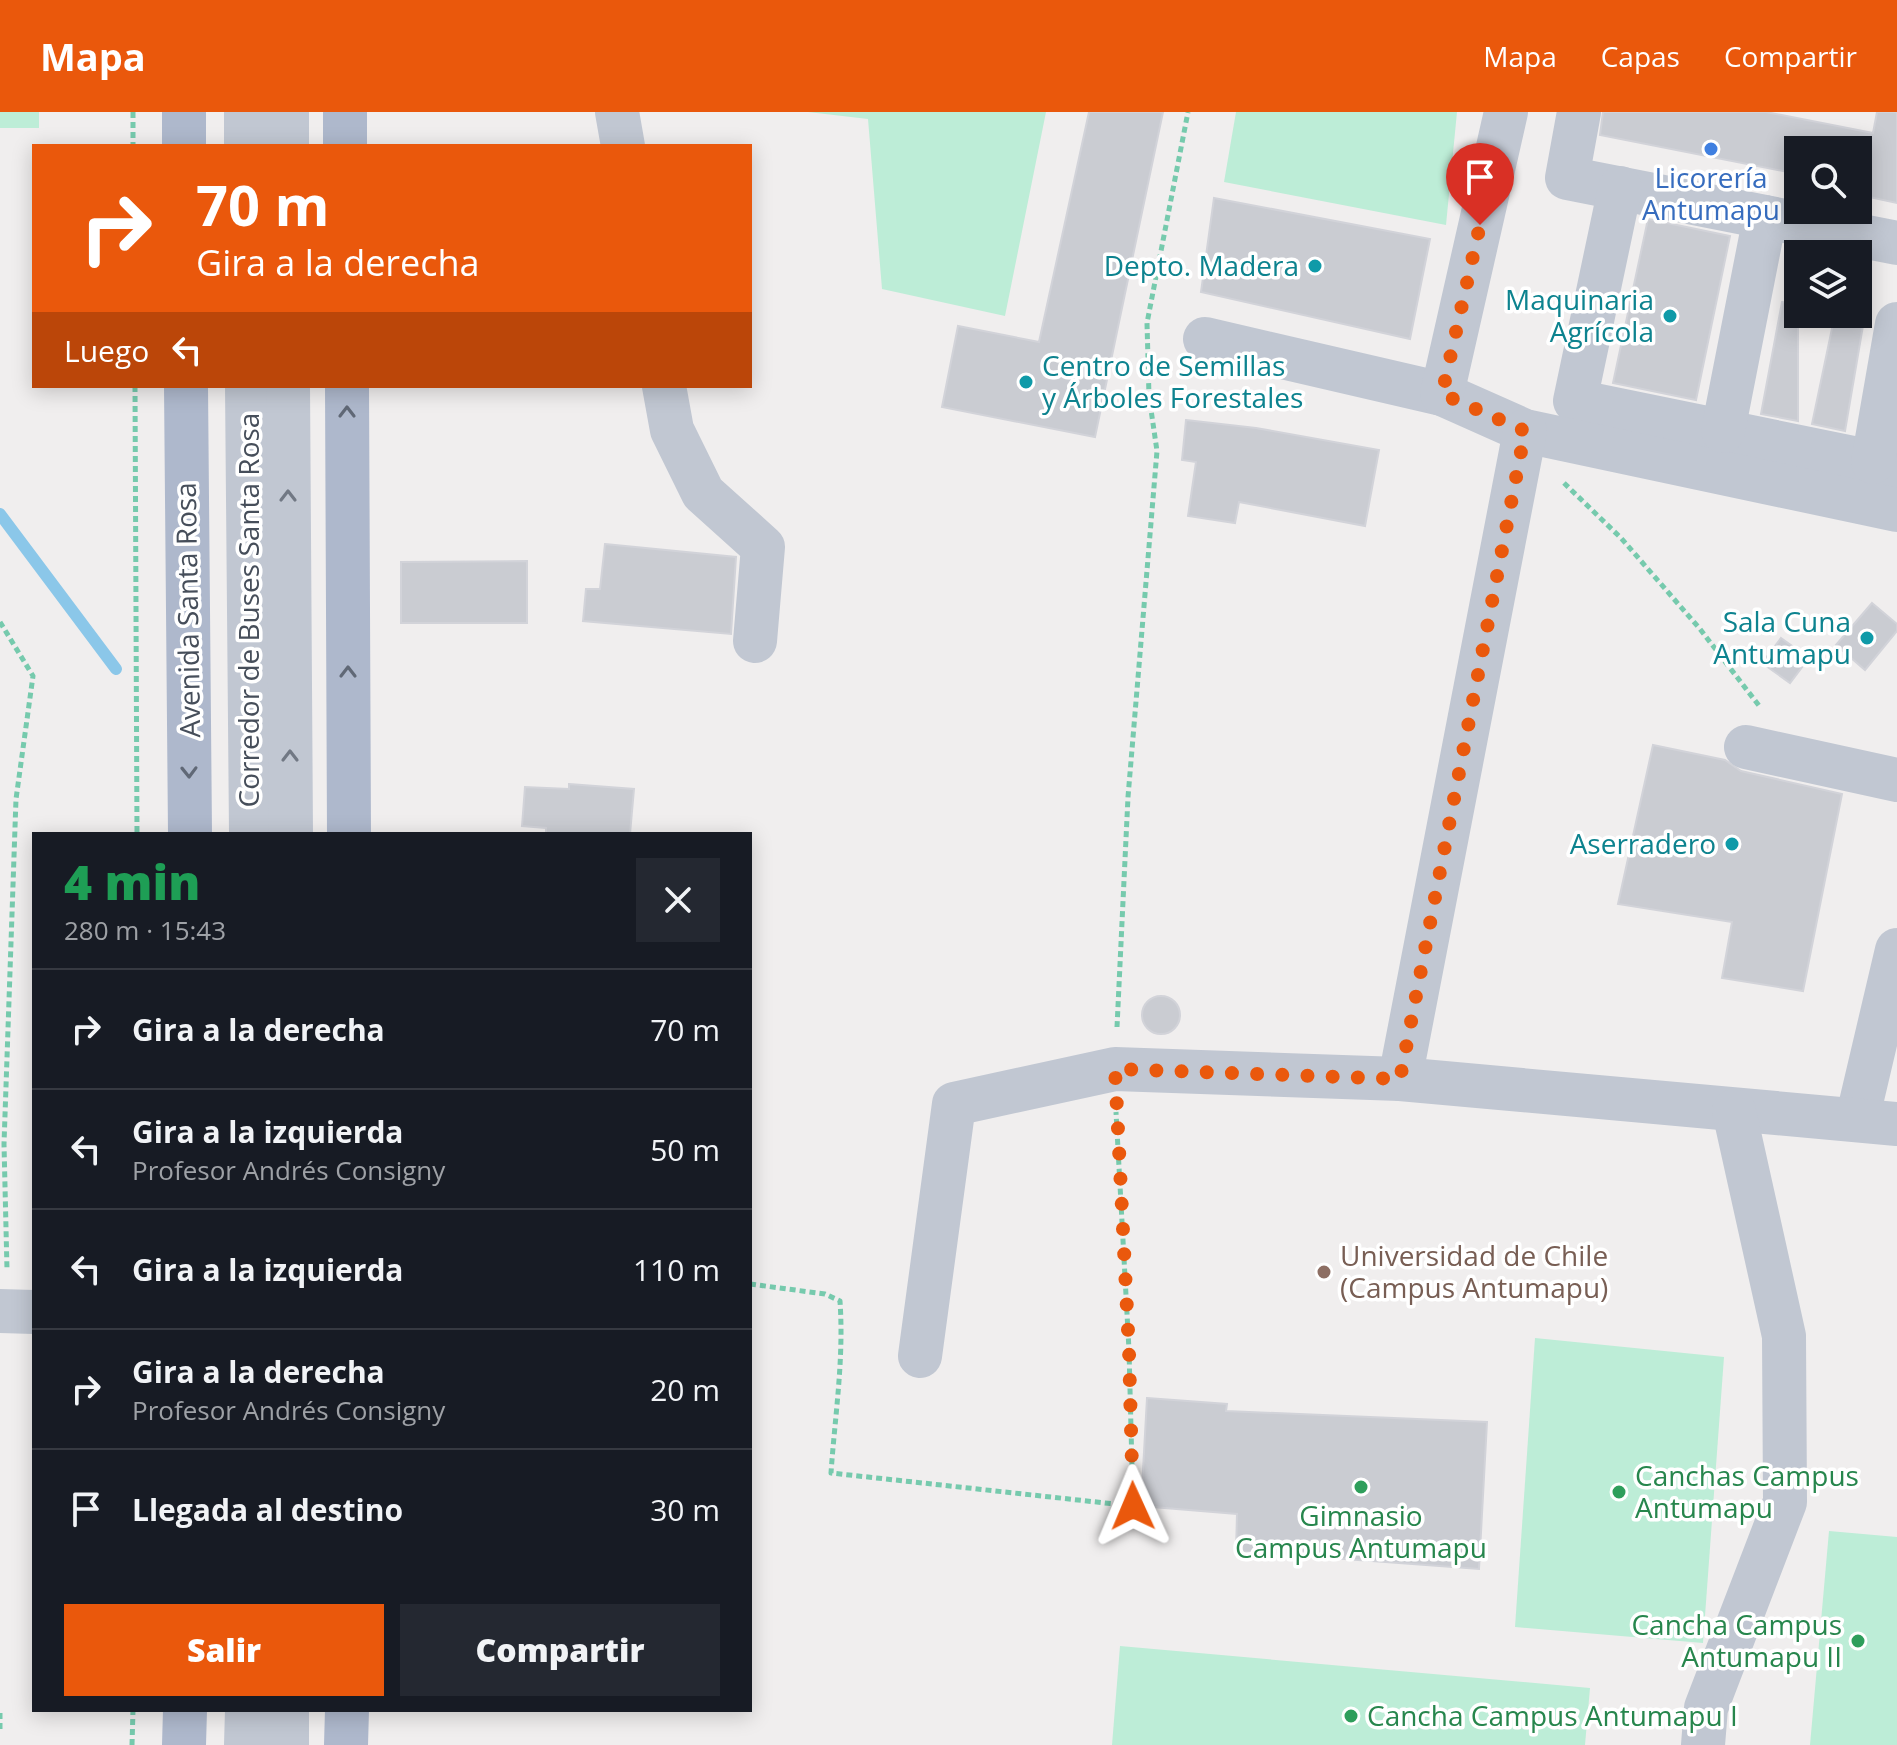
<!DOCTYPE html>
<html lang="es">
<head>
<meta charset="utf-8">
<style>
	body { margin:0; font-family:"Open Sans",sans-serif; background:#242831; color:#f1f3f6; height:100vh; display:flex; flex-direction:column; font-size:30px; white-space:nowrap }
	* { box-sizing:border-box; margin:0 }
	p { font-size:26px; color:#9ea1a6 }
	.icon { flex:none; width:44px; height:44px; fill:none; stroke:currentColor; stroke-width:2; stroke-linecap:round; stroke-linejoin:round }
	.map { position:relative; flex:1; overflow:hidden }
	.details { position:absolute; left:32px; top:720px; width:720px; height:880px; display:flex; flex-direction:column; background:#171b24; border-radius:0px; box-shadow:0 4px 20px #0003 }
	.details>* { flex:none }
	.guide { position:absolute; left:32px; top:32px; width:720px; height:244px; border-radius:0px; box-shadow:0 4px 20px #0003; background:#ea580c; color:#fff; overflow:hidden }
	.controls { position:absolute; left:1784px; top:24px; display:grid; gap:16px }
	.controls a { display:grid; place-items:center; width:88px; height:88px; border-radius:0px; background:#171b24; box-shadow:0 4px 20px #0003; font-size:40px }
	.pin { position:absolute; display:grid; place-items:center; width:68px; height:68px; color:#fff; margin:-82px -34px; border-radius:50% 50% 50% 0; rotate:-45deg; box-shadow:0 0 8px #0007 }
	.pin .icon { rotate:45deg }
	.me { position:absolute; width:88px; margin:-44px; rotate:359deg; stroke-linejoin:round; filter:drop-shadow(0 0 6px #0008) }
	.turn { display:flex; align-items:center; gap:28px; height:168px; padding:0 32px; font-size:36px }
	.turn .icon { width:104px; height:104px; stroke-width:2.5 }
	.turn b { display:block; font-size:56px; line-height:68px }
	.then { display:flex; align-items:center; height:76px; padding:0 32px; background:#0003; gap:16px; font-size:30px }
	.round { display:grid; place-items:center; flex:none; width:84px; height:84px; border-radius:0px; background:#242831 }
	.headline { display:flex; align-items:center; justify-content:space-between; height:136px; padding:0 32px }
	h1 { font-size:48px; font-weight:800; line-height:60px; color:#1e9e55 }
	.button { display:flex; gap:16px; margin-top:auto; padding:16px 32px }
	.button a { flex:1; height:92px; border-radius:0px; background:#ea580c; color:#fff; font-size:32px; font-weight:800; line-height:92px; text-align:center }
	.button a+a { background:#242831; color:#f1f3f6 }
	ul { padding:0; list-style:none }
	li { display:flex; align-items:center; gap:24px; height:120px; padding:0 32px; border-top:2px solid #363941 }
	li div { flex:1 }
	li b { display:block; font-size:30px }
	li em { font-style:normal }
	header { display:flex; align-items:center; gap:48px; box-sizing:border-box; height:112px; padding:0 40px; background:#ea580c; color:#fff }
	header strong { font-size:38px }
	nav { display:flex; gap:44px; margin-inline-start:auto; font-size:28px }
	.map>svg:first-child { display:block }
	.green { fill:#bdedd7 }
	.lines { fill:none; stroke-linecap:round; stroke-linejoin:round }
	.stream { stroke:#8bc7e9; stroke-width:12 }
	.building { fill:#caccd2; stroke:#d2d3d9; stroke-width:2 }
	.path { stroke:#76caad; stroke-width:5; stroke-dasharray:6 4; stroke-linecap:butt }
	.minor { stroke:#c1c7d2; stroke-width:44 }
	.major { stroke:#aeb8cc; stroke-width:44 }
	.oneway { stroke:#606876 }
	.oneway2 { stroke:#717884 }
	.route { stroke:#ea580c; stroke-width:14; stroke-dasharray:0 25.2 }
	.shop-dot { fill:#3f7fe0; stroke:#fff; stroke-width:3 }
	.culture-dot { fill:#0f9aa8; stroke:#fff; stroke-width:3 }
	.education-dot { fill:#8d6e63; stroke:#fff; stroke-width:3 }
	.leisure-dot { fill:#2e9e5b; stroke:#fff; stroke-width:3 }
	.labels { text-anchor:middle; stroke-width:7; stroke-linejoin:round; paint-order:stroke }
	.shop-label { font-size:28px; fill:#366cbe; stroke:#fff }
	.culture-label { font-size:28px; fill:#0d838f; stroke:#fff; text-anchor:end }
	.street-label { font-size:28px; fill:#464e5a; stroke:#fff }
	.education-label { font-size:28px; fill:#785e54; stroke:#fff; text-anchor:start }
	.leisure-label { font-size:28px; fill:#27864d; stroke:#fff; text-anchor:start }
</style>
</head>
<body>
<header>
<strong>Mapa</strong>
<nav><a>Mapa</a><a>Capas</a><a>Compartir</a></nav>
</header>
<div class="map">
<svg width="1897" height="1633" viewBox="0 0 1897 1633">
	<rect width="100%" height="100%" fill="#f0eeee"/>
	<g class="green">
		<rect x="0" y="0" width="39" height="16"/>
		<path d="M808 0H1046L1005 204 882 177 868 7Z"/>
		<path d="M1236 0H1457L1446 113 1224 70Z"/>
		<path d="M1535 1226 1724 1245 1703 1531 1515 1515Z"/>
		<path d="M1829 1419 1897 1425V1633H1810Z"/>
		<path d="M1120 1534 1590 1576 1585 1633H1112Z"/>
	</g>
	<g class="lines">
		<path class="stream" d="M0 402 116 557"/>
	</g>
	<g class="building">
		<path d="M1089 0H1163L1095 325 942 295 958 214 1039 230Z"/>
		<path d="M1603 0H1766L1873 21 1877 0H1897V91L1860 83 1869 38H1798V62L1600 23Z"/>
		<path d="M1214 86 1430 127 1410 227 1201 180Z"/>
		<path d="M1648 107 1730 124 1696 288 1613 271Z"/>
		<path d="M1782 190 1798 192V309L1761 302Z"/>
		<path d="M1835 202H1865L1845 319 1812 312Z"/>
		<path d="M1186 308 1256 316 1379 338 1365 414 1239 390 1235 411 1188 404 1196 350 1182 348Z"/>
		<path d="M605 432 736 445 731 522 583 509 586 477H600Z"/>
		<path d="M527 449V511H401V450Z"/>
		<path d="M1872 491 1897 512V519L1865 558 1836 533Z"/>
		<path d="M1781 526 1809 546 1790 571 1762 551Z"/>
		<path d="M1653 633 1725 648 1741 659 1842 682 1803 879 1722 866 1732 810 1618 792Z"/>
		<path d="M569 672 634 677 630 722H546V716L522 714 525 675 569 677Z"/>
		<circle cx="1161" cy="903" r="19"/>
		<path d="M1147 1286 1227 1292 1226 1299 1487 1310 1479 1457 1236 1439 1237 1402 1141 1394Z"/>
	</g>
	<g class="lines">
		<g class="path">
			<path d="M133 0V34"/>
			<path d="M135 274 137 722"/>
			<path d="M1564 371 1621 426 1700 517 1760 595"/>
			<path d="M0 510 33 564 16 687 4 1032 7 1158"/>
			<path d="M1117 915 1128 685 1157 339 1149 284 1147 211 1188 0"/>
			<path d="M750 1172 825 1182 840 1189C844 1248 835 1303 831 1361L1133 1394 1129 1238 1116 1000"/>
			<path d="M0 1601V1620"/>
			<path d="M132 1633 133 1598"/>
		</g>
		<g class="minor">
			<path d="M246 0V34"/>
			<path d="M617 0 623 34"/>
			<path d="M1579 0 1567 66 1897 131"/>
			<path d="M287 34V0"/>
			<path d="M1620 76 1575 289 1897 355"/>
			<path d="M1205 227 1442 282 1525 319 1897 398"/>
			<path d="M247 274 251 722"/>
			<path d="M288 274 291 722"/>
			<path d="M664 274 672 318 703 381 763 435 755 529"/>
			<path d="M1442 282 1506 0"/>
			<path d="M1723 319 1765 105"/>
			<path d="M1873 350 1897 212"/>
			<path d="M1746 635 1897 668"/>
			<path d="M1400 967 1525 319"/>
			<path d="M1857 1008 1897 838"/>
			<path d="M0 1199 34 1200"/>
			<path d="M920 1244 954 992 1115 957 1400 967 1897 1012"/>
			<path d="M246 1633 247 1598"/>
			<path d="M287 1633V1598"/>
			<path d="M1703 1633 1706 1596 1785 1390 1784 1224 1734 999"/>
		</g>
		<g class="major">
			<path d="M184 0V34"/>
			<path d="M345 0V34"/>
			<path d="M186 274 190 722"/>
			<path d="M347 274 349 722"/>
			<path d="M184 1633 185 1598"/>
			<path d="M346 1633 347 1598"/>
		</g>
	</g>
	<defs><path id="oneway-chevron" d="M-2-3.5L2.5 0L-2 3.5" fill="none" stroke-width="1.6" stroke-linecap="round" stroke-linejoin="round" transform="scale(2)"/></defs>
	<g class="oneway">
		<use href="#oneway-chevron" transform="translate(347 300) rotate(-90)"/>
		<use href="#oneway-chevron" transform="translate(348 560) rotate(-90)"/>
		<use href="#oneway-chevron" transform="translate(189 660) rotate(89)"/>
	</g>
	<g class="oneway2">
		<use href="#oneway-chevron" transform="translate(288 384) rotate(-90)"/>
		<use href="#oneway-chevron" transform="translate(290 644) rotate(-90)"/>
	</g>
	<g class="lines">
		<path class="route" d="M1133 1394 1129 1238 1115 957 1400 967 1525 319 1442 282 1480 113"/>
	</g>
	<circle class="shop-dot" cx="1711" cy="37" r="8"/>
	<g class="culture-dot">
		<circle cx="1315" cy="154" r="8"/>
		<circle cx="1670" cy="204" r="8"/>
		<circle cx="1026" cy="270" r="8"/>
		<circle cx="1867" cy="526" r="8"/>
		<circle cx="1732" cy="732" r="8"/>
	</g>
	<circle class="education-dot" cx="1324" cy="1160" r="8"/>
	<g class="leisure-dot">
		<circle cx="1361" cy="1375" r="8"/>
		<circle cx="1619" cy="1380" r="8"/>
		<circle cx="1858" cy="1529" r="8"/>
		<circle cx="1351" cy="1604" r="8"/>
	</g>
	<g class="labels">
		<g class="shop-label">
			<text x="1711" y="76">Licorería<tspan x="1711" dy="32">Antumapu</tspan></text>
		</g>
		<g class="culture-label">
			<text x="1299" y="164">Depto. Madera</text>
			<text x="1654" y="198">Maquinaria<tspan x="1654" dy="32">Agrícola</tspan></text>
			<text x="1042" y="264" text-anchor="start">Centro de Semillas<tspan x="1042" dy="32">y Árboles Forestales</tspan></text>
			<text x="1851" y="520">Sala Cuna<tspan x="1851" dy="32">Antumapu</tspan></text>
			<text x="1716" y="742">Aserradero</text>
		</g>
		<g class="street-label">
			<text transform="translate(188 498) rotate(-91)" y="10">Avenida Santa Rosa</text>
			<text transform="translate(249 498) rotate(-90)" y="10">Corredor de Buses Santa Rosa</text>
		</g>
		<g class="education-label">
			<text x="1340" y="1154">Universidad de Chile<tspan x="1340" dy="32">(Campus Antumapu)</tspan></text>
		</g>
		<g class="leisure-label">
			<text x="1635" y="1374">Canchas Campus<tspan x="1635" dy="32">Antumapu</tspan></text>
			<text x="1361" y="1414" text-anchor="middle">Gimnasio<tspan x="1361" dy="32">Campus Antumapu</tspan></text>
			<text x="1842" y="1523" text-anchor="end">Cancha Campus<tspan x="1842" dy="32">Antumapu II</tspan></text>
			<text x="1367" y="1614">Cancha Campus Antumapu I</text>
		</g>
	</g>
</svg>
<div class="controls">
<a><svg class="icon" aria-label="search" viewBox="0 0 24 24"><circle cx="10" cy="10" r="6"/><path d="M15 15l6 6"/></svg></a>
<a><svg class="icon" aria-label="layers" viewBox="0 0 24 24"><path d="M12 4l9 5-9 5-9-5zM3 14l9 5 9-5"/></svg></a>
</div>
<div class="pin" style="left:1480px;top:113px;background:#d93025"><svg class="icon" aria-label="arrive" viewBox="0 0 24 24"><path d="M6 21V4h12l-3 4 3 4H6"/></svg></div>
<svg class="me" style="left:1133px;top:1394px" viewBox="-20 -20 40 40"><path d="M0-17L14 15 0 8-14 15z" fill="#ea580c" stroke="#fff" stroke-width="4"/></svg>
<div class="guide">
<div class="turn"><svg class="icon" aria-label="right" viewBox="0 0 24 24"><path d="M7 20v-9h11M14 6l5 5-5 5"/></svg><div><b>70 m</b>Gira a la derecha</div></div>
<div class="then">Luego<svg class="icon" aria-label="left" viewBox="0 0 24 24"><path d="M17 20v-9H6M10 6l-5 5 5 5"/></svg></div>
</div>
<section class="details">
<div class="headline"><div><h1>4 min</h1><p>280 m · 15:43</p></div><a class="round"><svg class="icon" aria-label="close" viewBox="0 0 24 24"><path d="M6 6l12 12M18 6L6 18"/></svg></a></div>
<ul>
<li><svg class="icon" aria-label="right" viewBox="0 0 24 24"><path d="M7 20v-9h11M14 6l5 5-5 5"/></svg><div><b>Gira a la derecha</b></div><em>70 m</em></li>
<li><svg class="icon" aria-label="left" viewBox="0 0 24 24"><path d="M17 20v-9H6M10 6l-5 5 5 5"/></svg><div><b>Gira a la izquierda</b><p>Profesor Andrés Consigny</p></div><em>50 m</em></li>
<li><svg class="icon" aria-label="left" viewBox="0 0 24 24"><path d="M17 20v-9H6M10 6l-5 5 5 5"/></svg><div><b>Gira a la izquierda</b></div><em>110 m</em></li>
<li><svg class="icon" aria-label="right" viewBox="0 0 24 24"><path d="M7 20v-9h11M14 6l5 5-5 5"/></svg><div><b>Gira a la derecha</b><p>Profesor Andrés Consigny</p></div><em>20 m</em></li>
<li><svg class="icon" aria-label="arrive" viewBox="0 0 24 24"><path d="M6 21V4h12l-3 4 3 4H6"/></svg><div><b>Llegada al destino</b></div><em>30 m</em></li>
</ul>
<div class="button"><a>Salir</a><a>Compartir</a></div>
</section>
</div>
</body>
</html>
